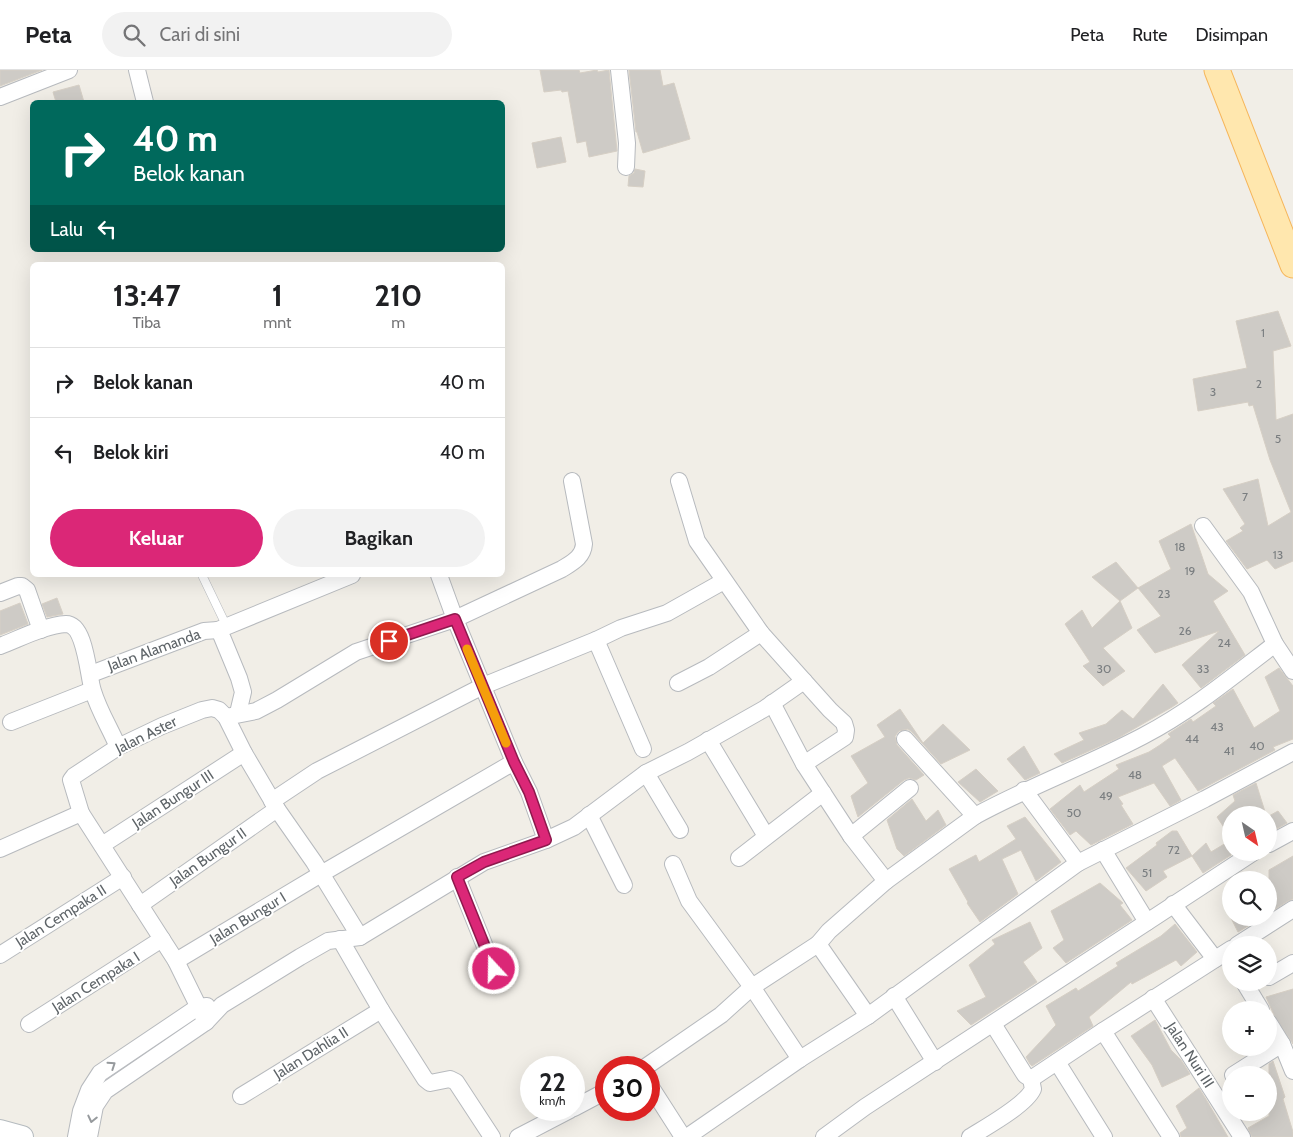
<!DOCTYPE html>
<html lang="id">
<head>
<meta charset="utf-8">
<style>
	body { margin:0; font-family:Cabin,sans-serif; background:#f2f2f2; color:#202124; height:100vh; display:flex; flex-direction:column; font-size:19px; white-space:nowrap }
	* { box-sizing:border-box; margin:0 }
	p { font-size:16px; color:#757577 }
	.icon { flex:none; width:28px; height:28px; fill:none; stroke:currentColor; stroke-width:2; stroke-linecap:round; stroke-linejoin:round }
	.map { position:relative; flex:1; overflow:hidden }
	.sheet { position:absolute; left:30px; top:192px; width:475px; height:315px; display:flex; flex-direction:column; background:#fff; border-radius:8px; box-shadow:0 5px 20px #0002 }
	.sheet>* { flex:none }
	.guide { position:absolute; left:30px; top:30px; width:475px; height:152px; border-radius:8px; box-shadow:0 5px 20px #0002; background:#00695c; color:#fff; overflow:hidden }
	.needle { width:32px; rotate:146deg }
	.controls { position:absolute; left:1222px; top:736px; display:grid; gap:10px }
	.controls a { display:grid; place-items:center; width:55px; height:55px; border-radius:50%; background:#fff; box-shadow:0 5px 20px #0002; font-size:25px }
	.speed { position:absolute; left:520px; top:986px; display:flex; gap:10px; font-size:25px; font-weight:700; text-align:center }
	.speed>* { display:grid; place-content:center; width:65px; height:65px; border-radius:50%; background:#fff; box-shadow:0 5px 20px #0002; line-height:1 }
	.speed small { font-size:12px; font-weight:400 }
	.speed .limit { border:8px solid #d22; background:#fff; color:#111 }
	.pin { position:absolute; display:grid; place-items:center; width:42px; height:42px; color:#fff; margin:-21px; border:2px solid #fff; border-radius:50%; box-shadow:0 1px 5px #0007 }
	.me { position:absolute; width:55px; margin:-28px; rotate:339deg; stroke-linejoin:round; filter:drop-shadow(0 0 4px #0008) }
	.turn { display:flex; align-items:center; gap:18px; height:105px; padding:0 20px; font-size:22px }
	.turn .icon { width:65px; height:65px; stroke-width:2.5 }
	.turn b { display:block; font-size:35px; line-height:42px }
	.then { display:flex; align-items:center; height:48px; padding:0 20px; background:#0003; gap:10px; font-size:19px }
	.eta { display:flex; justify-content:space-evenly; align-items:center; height:85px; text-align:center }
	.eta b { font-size:30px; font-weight:700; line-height:35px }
	.cta { display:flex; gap:10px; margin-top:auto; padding:10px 20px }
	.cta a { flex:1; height:58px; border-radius:30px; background:#db2777; color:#fff; font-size:20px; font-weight:700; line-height:58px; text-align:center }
	.cta a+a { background:#f2f2f2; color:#202124 }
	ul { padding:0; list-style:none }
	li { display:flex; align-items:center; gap:15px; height:70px; padding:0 20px; border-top:1px solid #e0e0e0 }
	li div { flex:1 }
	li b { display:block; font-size:19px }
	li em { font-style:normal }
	header { display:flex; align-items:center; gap:30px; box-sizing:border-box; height:70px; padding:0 25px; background:#fff; border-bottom:1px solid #e0e0e0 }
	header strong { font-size:24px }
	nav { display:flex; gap:28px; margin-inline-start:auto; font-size:18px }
	.search { width:350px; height:45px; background:#f2f2f2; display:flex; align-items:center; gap:12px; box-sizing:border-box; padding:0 18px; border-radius:28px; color:#757577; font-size:19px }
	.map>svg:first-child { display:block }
	.building { fill:#cecbc6; stroke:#d6cfc5 }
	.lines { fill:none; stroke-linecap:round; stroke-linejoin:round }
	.service-casing { stroke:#b7babe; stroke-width:9 }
	.minor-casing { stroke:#b7babe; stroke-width:18 }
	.secondary-casing { stroke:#b5bbbf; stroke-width:24 }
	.primary-casing { stroke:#f6b65b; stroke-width:27 }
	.service { stroke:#fff; stroke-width:8 }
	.minor { stroke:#fff; stroke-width:16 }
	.secondary { stroke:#fff; stroke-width:22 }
	.primary { stroke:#ffe7ae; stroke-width:25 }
	.oneway { stroke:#969a9d }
	.route-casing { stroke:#8e194d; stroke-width:12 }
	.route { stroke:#db2777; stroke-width:9 }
	.slow { stroke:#f59e0b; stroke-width:9 }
	.labels { text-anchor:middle; stroke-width:4; stroke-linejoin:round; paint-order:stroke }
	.number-label { font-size:12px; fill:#7a7e80 }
	.street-label { font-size:15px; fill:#5e6468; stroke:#fff }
</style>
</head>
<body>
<header>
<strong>Peta</strong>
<div class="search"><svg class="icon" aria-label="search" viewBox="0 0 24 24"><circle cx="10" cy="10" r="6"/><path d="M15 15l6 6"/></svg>Cari di sini</div>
<nav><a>Peta</a><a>Rute</a><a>Disimpan</a></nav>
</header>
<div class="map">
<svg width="1293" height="1067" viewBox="0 0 1293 1067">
	<rect width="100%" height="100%" fill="#f1eee7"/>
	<g class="building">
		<path d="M0 0H42L0 16Z"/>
		<path d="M540 0H579L580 3 597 0 598 2 609 0 617 81 589 87 586 71 577 73 568 21 562 22 561 20 544 22Z"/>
		<path d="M629 0H660L663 16 674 13 690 69 643 83 637 62H636Z"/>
		<path d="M79 15 84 32H56L53 22Z"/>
		<path d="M561 67 566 92 537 98 532 73Z"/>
		<path d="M635 99 645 101 643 117 628 116 629 106 634 103Z"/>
		<path d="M1278 241 1291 276 1273 281 1276 350 1293 344V491L1275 499 1267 490 1247 499 1226 471 1243 461 1240 458 1245 454 1223 419 1258 409 1268 456 1291 442 1270 390 1253 335 1249 336 1248 332 1198 341 1193 309 1247 298 1236 251Z"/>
		<path d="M1191 454 1208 504 1228 521 1213 531 1245 585 1201 618 1182 595 1219 561 1155 583 1137 560 1161 546 1138 518 1171 499 1159 471Z"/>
		<path d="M1116 492 1138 518 1120 531 1092 507Z"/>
		<path d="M57 528 63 544 47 547 42 534Z"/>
		<path d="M1120 531 1132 558 1103 578 1125 601 1103 616 1083 596 1090 592 1065 554 1082 540 1092 558Z"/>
		<path d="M20 533 28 554 0 565V541Z"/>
		<path d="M1279 598 1293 616V669L1273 677 1275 680 1198 721 1175 688 1162 696 1181 730 1170 736 1154 713 1118 727 1123 734 1121 735 1133 754 1091 775 1076 761 1070 765 1050 739 1080 715 1084 722 1119 699 1116 695 1149 682 1160 675 1171 667 1168 664 1191 649 1193 652 1216 636 1213 633 1233 619 1254 658 1280 641 1265 607Z"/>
		<path d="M1163 614 1178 633 1172 637 1118 668 1062 693 1054 684 1084 670 1079 663 1106 654 1122 640 1133 649Z"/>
		<path d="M900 639 923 673 943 654 970 680 941 694 912 662 908 659 899 661 895 666 897 675 924 705 916 710 909 708 904 710 858 747 851 726 868 713 851 686 885 667 877 655Z"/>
		<path d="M1024 676 1040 703 1025 710 1007 689Z"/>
		<path d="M976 699 998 721 980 732 958 712Z"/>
		<path d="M1256 713 1266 745H1231V768L1217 747 1235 731 1233 725Z"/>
		<path d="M912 729 926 751 938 740 946 755 904 786 897 779 887 750Z"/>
		<path d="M1278 741 1287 753 1269 763V746Z"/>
		<path d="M1025 747 1061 792 1036 811 1021 780 1002 789 1018 824 980 852 967 833 968 832 949 799 976 785 979 792 1016 769 1007 756Z"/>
		<path d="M1172 761H1177L1192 786 1163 801 1167 807 1146 821 1126 798 1157 775 1156 773Z"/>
		<path d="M1231 770V785L1203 803 1192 786 1206 773 1211 782Z"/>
		<path d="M1293 786V829L1288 831 1269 843V800Z"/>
		<path d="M1100 813 1123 833 1120 835 1132 850 1066 893 1053 878 1064 870 1051 841Z"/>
		<path d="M1231 848H1261L1238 862Z"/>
		<path d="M1030 852 1042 878 1023 892 1037 912 971 955 957 941 986 927 969 895 995 874 992 870Z"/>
		<path d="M1175 854 1197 882 1181 896 1176 890 1132 914 1131 912 1089 947 1093 956 1032 996 1030 994 1026 987 1056 955 1046 936 1076 918 1078 921 1118 896 1116 893 1161 866Z"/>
		<path d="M1293 919V974L1274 945 1266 927Z"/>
		<path d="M1155 950 1171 980 1181 990 1190 1004 1162 1017 1152 995 1131 966Z"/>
		<path d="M1273 991 1285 1027 1283 1029 1293 1062V1067H1252L1248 1058 1269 1046V994Z"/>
		<path d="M1199 1018 1207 1031 1228 1067H1181L1180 1063 1187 1058 1176 1036Z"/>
	</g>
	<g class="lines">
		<defs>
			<path id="service" d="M202 505 226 555"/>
			<g id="minor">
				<path d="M137 0 145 32"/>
				<path d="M619 0 627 73 626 97"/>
				<path d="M0 27 69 0"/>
				<path d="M1203 456 1251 522 1275 574 1293 601"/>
				<path d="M439 505 455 549 514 692 529 722 546 770"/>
				<path d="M0 523 18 516H22L27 520 41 560"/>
				<path d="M596 570 643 679"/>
				<path d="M0 576C19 569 45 555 66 554 86 554 88 607 93 621 99 641 110 658 118 677"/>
				<path d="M91 604 204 561 218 560"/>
				<path d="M804 611 830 640 844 653 846 660 845 667 804 694 851 766 886 811 829 861 818 874 868 946"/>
				<path d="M678 613 709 597 761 563"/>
				<path d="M772 633 804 694"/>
				<path d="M238 643 243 622 239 608 220 562 218 560 352 505"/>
				<path d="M226 647 256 641 277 630 356 582 455 549 562 499C573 492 583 487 584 474L572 411"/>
				<path d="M11 652 92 620"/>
				<path d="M708 670 766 766"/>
				<path d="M646 703 680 760"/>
				<path d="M1024 720 1078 793"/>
				<path d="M272 731 317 701 483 616 596 570 621 558 667 543 724 511"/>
				<path d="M589 745 624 815"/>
				<path d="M975 746C1030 716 1088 695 1143 666 1191 641 1232 607 1275 574"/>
				<path d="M851 766 910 718"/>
				<path d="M1269 774 1293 761"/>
				<path d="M102 775 244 683"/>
				<path d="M0 779 81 743"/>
				<path d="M1103 780 1147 852"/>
				<path d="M739 788 823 723"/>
				<path d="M673 794 689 831 752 917 800 989"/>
				<path d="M457 807 494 899"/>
				<path d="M886 811 975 746 905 669"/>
				<path d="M1173 834 1215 889"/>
				<path d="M140 835 277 739"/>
				<path d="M340 869 381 940 425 1009 430 1013 450 1009 456 1012 492 1067"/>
				<path d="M1237 875 1293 839"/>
				<path d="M0 885 123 807"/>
				<path d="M176 891 321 804 514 692"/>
				<path d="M1269 907 1293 893"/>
				<path d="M1244 912 1261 940"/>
				<path d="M894 926 935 992"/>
				<path d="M1153 928 1242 1067"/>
				<path d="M206 952 176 891 81 743 71 710 74 706 118 677 162 656 202 640 212 638 219 640 226 647 244 683 277 739 314 792 360 867"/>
				<path d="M1269 953 1282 974 1293 1001"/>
				<path d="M29 954 162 869"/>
				<path d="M1103 961 1171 1067"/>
				<path d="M1057 992 1104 1067"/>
				<path d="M644 998 721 945 752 917 818 874"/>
				<path d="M1233 1005 1282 974"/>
				<path d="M1031 1009 1103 961 1231 879"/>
				<path d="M649 1014 683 1067"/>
				<path d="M241 1026 381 940"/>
				<path d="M574 1038 606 1021"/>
				<path d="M76 1067 81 1041 89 1020 100 1003 198 937 207 936"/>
				<path d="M89 1067 95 1036 105 1021 206 952 222 935 300 887 328 871 360 867 484 792 546 770 574 757 646 703 688 682 764 639 804 611 761 563 697 471 679 411"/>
				<path d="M518 1067 570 1040"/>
				<path d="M687 1067 800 989 868 946 1078 793 1205 729 1293 682"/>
				<path d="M824 1067 865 1037 1254 782"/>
				<path d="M970 1067C986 1057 1026 1035 1033 1019L1031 1009 1025 1005 993 954"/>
			</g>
			<path id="secondary" d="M0 1061 22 1067"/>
			<path id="primary" d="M1217 0 1293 195"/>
		</defs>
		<use href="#service" class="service-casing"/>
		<use href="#minor" class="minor-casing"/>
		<use href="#secondary" class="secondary-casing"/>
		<use href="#primary" class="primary-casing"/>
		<use href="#service" class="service"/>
		<use href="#minor" class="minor"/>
		<use href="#secondary" class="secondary"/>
		<use href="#primary" class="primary"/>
	</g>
	<defs><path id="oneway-chevron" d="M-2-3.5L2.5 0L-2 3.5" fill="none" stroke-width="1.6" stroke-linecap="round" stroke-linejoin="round" transform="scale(1.25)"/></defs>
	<g class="oneway">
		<use href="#oneway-chevron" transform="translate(112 995) rotate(-34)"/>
		<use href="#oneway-chevron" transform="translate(92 1049) rotate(103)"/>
	</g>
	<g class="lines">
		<defs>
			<path id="route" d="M389 571 455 549 514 692 529 722 546 770 484 792 457 807 494 899"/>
		</defs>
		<use href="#route" class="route-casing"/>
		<use href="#route" class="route"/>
		<path class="slow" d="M467 579 506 673"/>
	</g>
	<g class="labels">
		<g class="number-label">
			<text x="1263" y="267">1</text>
			<text x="1259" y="318">2</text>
			<text x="1213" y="326">3</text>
			<text x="1278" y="373">5</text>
			<text x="1245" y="431">7</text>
			<text x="1180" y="481">18</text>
			<text x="1278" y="489">13</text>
			<text x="1190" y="505">19</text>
			<text x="1164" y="528">23</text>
			<text x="1185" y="565">26</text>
			<text x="1224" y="577">24</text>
			<text x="1104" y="603">30</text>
			<text x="1203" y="603">33</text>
			<text x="1217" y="661">43</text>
			<text x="1192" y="673">44</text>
			<text x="1257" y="680">40</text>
			<text x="1229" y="685">41</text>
			<text x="1135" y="709">48</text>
			<text x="1106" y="730">49</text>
			<text x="1074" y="747">50</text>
			<text x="1174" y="784">72</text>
			<text x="1147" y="807">51</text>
		</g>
		<g class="street-label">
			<text transform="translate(154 580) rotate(-20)" y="5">Jalan Alamanda</text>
			<text transform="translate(146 665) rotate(-26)" y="5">Jalan Aster</text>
			<text transform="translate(173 729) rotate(-33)" y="5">Jalan Bungur III</text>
			<text transform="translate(208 787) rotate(-35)" y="5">Jalan Bungur II</text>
			<text transform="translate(61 846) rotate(-32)" y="5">Jalan Cempaka II</text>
			<text transform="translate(248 848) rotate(-31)" y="5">Jalan Bungur I</text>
			<text transform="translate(96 912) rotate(-32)" y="5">Jalan Cempaka I</text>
			<text transform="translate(311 983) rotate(-32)" y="5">Jalan Dahlia II</text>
			<text transform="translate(1190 985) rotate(57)" y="5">Jalan Nuri III</text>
		</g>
	</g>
</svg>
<div class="controls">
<a><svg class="needle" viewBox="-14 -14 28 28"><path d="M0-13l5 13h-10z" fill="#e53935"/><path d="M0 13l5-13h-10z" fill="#757577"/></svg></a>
<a><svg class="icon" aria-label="search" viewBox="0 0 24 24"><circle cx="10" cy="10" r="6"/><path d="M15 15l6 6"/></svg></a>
<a><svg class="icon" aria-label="layers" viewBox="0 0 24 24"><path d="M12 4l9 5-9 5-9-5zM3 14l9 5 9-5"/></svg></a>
<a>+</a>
<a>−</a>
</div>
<div class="speed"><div>22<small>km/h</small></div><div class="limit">30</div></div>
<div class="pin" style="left:389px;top:571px;background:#d93025"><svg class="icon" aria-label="arrive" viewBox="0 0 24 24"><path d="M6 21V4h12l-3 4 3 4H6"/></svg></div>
<svg class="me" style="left:494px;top:899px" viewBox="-20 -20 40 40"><circle r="17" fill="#db2777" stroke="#fff" stroke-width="3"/><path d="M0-11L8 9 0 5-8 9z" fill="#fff"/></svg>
<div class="guide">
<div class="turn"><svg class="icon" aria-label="right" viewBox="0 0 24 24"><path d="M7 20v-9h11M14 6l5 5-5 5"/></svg><div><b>40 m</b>Belok kanan</div></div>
<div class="then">Lalu<svg class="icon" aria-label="left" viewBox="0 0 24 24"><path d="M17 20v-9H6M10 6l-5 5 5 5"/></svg></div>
</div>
<section class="sheet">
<div class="eta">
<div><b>13:47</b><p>Tiba</p></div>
<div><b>1</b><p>mnt</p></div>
<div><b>210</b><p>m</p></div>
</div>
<ul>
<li><svg class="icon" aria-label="right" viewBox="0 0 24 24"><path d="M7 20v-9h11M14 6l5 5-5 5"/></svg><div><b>Belok kanan</b></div><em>40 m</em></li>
<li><svg class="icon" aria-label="left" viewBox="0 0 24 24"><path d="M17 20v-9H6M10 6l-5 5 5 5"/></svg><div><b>Belok kiri</b></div><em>40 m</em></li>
</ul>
<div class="cta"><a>Keluar</a><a>Bagikan</a></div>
</section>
</div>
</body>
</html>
